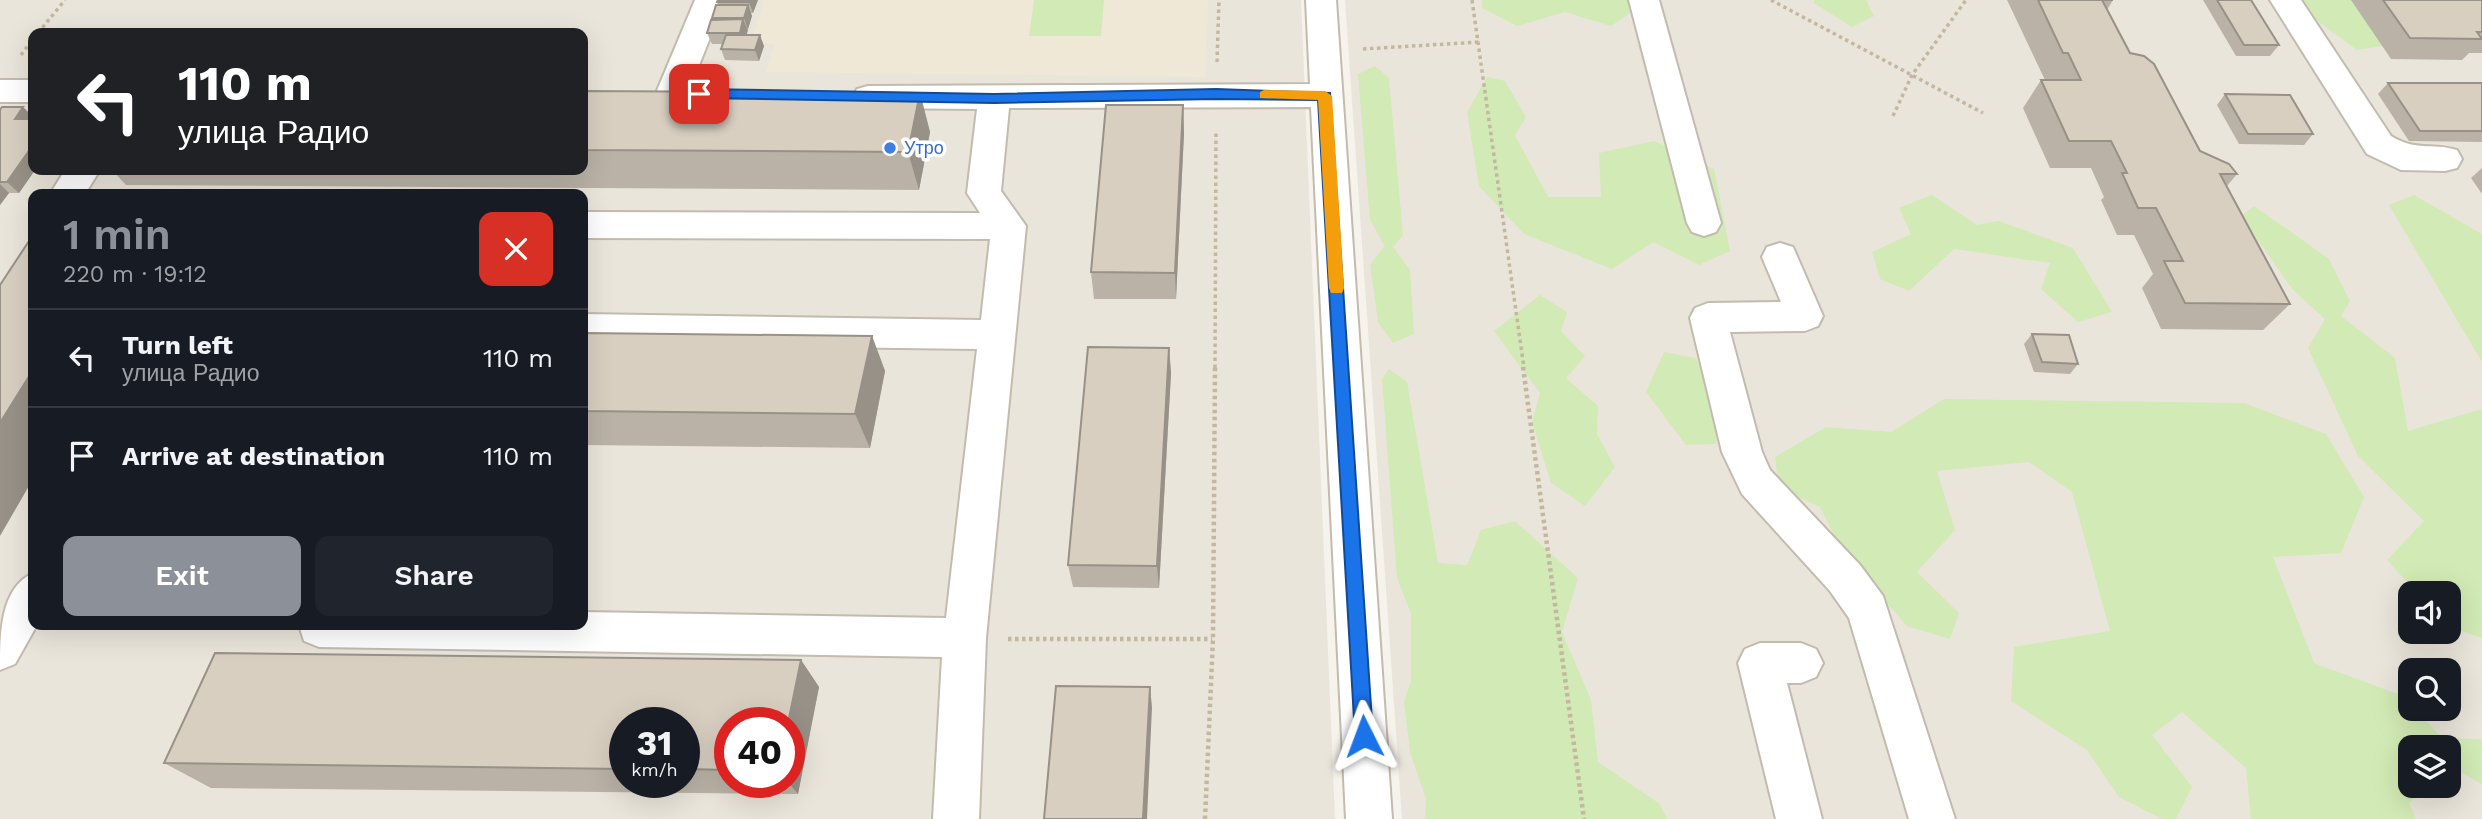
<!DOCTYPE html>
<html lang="en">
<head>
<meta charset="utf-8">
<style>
	body { margin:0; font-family:"Work Sans",sans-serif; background:#20242c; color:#f1f3f6; height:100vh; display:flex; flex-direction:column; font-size:26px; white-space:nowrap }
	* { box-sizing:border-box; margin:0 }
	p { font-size:23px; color:#9ea1a6 }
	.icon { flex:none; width:38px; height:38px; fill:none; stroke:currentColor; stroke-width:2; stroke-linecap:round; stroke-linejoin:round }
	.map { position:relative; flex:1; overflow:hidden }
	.sheet { position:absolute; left:28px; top:189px; width:560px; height:441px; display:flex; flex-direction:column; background:#171b24; border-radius:14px; box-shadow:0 7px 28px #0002 }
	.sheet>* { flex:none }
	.top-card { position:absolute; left:28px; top:28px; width:560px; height:147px; border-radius:14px; box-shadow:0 7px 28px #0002; background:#202124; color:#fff; overflow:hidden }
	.buttons { position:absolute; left:2398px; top:581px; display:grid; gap:14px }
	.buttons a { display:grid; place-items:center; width:63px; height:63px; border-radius:14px; background:#171b24; box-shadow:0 7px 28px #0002; font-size:35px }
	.speed { position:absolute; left:609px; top:707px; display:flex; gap:14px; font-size:35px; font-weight:700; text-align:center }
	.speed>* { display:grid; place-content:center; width:91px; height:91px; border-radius:50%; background:#171b24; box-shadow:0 7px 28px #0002; line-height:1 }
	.speed small { font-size:18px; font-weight:400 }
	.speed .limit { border:10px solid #d22; background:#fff; color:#111 }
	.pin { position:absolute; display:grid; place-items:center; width:60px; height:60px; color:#fff; margin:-30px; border-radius:14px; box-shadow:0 4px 10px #0006 }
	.me { position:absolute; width:77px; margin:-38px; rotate:357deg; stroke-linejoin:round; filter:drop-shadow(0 0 5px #0008) }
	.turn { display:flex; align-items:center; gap:24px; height:147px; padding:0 35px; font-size:32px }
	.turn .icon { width:91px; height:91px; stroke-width:2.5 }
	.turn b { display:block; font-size:49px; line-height:60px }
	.round { display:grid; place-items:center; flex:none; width:74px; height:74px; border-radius:14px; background:#20242c }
	.head { display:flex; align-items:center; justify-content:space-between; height:119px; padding:0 35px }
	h1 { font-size:42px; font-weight:600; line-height:52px; color:#8c9099 }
	.primary-button { display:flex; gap:14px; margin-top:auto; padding:14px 35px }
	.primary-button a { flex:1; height:80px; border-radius:14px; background:#8c9099; color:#fff; font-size:28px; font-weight:600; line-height:80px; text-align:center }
	.primary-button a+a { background:#20242c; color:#f1f3f6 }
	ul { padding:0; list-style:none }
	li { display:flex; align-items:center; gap:21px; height:98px; padding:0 35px; border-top:2px solid #363941 }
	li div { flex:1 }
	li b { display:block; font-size:26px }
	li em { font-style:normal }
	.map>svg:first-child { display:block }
	.residential { fill:#eae5da; fill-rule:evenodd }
	.education { fill:#efe8d6 }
	.green { fill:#d2eab5 }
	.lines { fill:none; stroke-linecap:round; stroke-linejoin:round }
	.minor-casing { stroke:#c2bbae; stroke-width:4 }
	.path-far1 { stroke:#c4b79f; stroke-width:3.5; stroke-dasharray:3.5 3.5; stroke-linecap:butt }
	.path { stroke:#c4b79f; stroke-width:4.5; stroke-dasharray:3.5 3.5; stroke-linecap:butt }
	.minor { fill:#fff; fill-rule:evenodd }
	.wall { fill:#bab2a6; fill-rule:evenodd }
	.shaded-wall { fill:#979187 }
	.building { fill:#d8cfc1; stroke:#979187; stroke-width:2 }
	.route { fill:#1a73e8; stroke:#114b97; stroke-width:2 }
	.slow { fill:#f59e0b }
	.shop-dot { fill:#3f7fe0; stroke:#fff; stroke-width:2.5 }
	.labels { text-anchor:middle; stroke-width:7; stroke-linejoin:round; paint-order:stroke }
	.shop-label { font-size:18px; fill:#366cbe; stroke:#fff; text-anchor:start }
</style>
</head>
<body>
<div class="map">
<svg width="2482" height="819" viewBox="0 0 2482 819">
	<rect width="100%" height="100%" fill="#f6f3ec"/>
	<g class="residential">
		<path d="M0 0H1301L1335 819H0ZM33 33H583V170H33ZM33 194H583V625H33ZM625 723H684V782H625ZM730 723H789V782H730Z"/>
		<path d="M1345 0H2482V819H1402ZM2410 593H2448V632H2410ZM2410 670H2448V709H2410ZM2410 747H2448V786H2410Z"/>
	</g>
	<path class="education" d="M764 0H1208L1205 77 766 72 775 44 751 43Z"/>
	<g class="green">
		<path d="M1034 0H1104L1101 36H1029Z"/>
		<path d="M1482 0H1629L1633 11 1611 26 1565 12 1517 26 1482 8Z"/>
		<path d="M1814 0H1866L1874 16 1852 27 1814 3Z"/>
		<path d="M2299 0H2365L2388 45 2357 50 2305 12Z"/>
		<path d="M1375 66 1389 78 1403 235 1393 247 1410 270 1414 334 1393 343 1378 322 1370 265 1385 246 1370 220 1358 74Z"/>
		<path d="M1487 77 1505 81 1526 117 1515 135 1548 197H1601L1599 153 1654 141 1714 169 1730 251 1699 265 1653 242 1612 269 1524 234 1479 186 1467 112Z"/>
		<path d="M1932 195 1977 225 1999 221 2073 248 2112 312 2078 322 2041 289 2050 263 1954 249 1909 291 1880 279 1872 252 1911 234 1899 208Z"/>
		<path d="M2414 195 2482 234V362L2389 205Z"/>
		<path d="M2254 206 2329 259 2350 301 2341 316 2395 358 2408 431 2482 409V638L2448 627V593H2417L2387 560 2424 521 2358 456 2308 348 2325 319 2293 290 2241 216Z"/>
		<path d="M1540 295 1567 312 1561 331 1585 356 1566 378 1598 406 1597 434 1615 467 1585 506 1551 483 1532 422 1540 393 1494 331Z"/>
		<path d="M1664 352 1695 358 1722 387 1716 444 1686 445 1646 392Z"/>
		<path d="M1389 369 1407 382 1438 563 1467 565 1481 530 1515 521 1578 578 1562 632 1591 700 1598 762 1660 804 1667 819H1425L1426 799 1410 752 1404 702 1411 680V613L1397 578 1382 379Z"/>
		<path d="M1944 399 2244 403 2326 434 2364 497 2341 553 2273 557 2314 663 2403 696 2410 703V709H2415L2442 738 2482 739V784L2448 766V747H2410V786H2428L2409 803 2416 819H2251L2246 768 2182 712 2152 735 2192 787 2176 819H2162L2119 797 2087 750 2011 701 2014 647 2110 631 2072 492 2029 462 1937 471 1955 530 1917 572 1959 613 1950 639 1907 626 1844 555 1820 507 1779 489 1775 457 1826 427 1891 432Z"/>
	</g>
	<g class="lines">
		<defs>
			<g id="minor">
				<path d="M695 0H725L688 93 683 101 672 104 661 101 656 93Z"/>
				<path d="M1306 0H1336L1392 819H1346L1311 107 1009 108 1001 191 1026 226 986 638 979 819H933L942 657 319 647 304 641 299 625H583V612L946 618 977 349 583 344V314L981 320 990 239 583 238V212L980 213 967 193 977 109 868 108 857 105 852 97 857 89 868 86 1310 84Z"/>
				<path d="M1629 0H1659L1721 223 1716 232 1704 236 1692 232 1687 223Z"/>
				<path d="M2270 0H2301L2391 136C2417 152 2430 142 2457 150L2462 159 2457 168 2445 171 2401 170 2367 154Z"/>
				<rect x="0" y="80" width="33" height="22"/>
				<path d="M65 170H100L85 194H50Z"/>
				<path d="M1780 243 1793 247 1823 316 1818 326 1805 331 1730 332 1762 452 1770 470 1860 565 1883 596 1955 819H1909L1849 618 1830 591 1742 494 1722 452 1690 318 1695 308 1708 303 1781 302 1762 257 1767 247Z"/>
				<path d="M33 573V625H37L15 664 0 670C0 634 0 588 33 573Z"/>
				<path d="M1760 643H1801L1816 649 1823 663 1816 677 1801 683H1787L1822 819H1776L1738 663 1745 649Z"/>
			</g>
		</defs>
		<use href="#minor" class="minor-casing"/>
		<g class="path-far1">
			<path d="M1472 0 1524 368"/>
			<path d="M1771 0 1983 113"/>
			<path d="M38 33 65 0"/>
			<path d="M1363 49 1480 42"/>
			<path d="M21 55 33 39"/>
			<path d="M1217 62 1219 0"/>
			<path d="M1893 116 1912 75 1966 0"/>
			<path d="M1215 368 1216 130"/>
		</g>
		<g class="path">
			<path d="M1523 367 1584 819"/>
			<path d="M1008 639H1212"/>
			<path d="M1205 819 1213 639 1215 367"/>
		</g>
		<use href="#minor" class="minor"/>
	</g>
	<g class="wall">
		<path d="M718 0H758L753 13H751L752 16 748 29H747L746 35 764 46 759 61 725 60 721 49 722 44H712L707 33 713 20 712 18 718 5 717 2Z"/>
		<path d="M2007 0H2113L2107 10 2130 53 2200 151 2237 174 2227 186 2290 304 2263 330 2161 329 2142 288 2153 274 2134 235H2117L2101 200 2104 197 2091 168H2050L2023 108 2041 80H2045Z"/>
		<path d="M2203 0H2251L2279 45 2270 56H2236Z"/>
		<path d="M2351 0H2482V53H2469L2462 60 2391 59Z"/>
		<path d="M2388 83H2482V142L2409 141 2378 94Z"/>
		<path d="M583 91 920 93 930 132 919 190 126 185 112 170H583Z"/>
		<path d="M2225 94 2313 134 2304 145 2239 144 2217 105Z"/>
		<path d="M1183 105 1184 133 1176 299H1094L1091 272Z"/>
		<path d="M23 107 33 117V170H35L19 193H9L0 205V110Z"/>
		<path d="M2482 168V194L2471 178Z"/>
		<path d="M583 333 872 336 885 371 870 448 583 445Z"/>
		<path d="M2032 334 2078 364 2070 374 2034 372 2024 344Z"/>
		<path d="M1169 348 1171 373 1159 588 1073 587 1068 565Z"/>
		<path d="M801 660 819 687 798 794 211 788 164 763ZM625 723H684V782H625ZM730 723H789V782H730Z"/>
	</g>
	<g class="shaded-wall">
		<path d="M750 0H758L753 13 749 2Z"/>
		<path d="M748 5 752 16 748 29 744 18Z"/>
		<path d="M743 19 748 30 744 44 740 33Z"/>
		<path d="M760 35 764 46 759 61 755 50Z"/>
		<path d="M920 93 930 132 919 190 908 152Z"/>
		<path d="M1183 105 1184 133 1176 299 1175 273Z"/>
		<path d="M23 107 33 117V120L15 119Z"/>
		<path d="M33 145V170H35L19 193 7 182Z"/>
		<path d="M0 184 9 193 0 205Z"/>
		<path d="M872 336 885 371 870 448 855 414Z"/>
		<path d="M1169 348 1171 373 1159 588 1157 566Z"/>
		<path d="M33 370V479L0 536V423Z"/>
		<path d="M801 660 819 687 798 794 788 782H789V723H788Z"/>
		<path d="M1150 687 1152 707 1147 819H1143Z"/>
	</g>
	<g class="building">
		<path d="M718 0H750L749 2H717Z"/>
		<path d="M2038 0H2113H2102L2130 53 2144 56 2154 64 2200 151 2229 164 2237 174H2220L2290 304 2185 303 2164 261H2183L2156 208H2138L2122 173H2127L2111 141H2069L2041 80H2081L2068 53H2063Z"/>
		<path d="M2217 0H2251L2279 45H2244Z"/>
		<path d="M2383 0H2482V32H2477L2482 39 2410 38Z"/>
		<path d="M716 5H748L744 18H712Z"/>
		<path d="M743 19 740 33H707L711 20Z"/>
		<path d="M726 35H760L755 50 721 49Z"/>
		<path d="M2388 83H2482V131H2420Z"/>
		<path d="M583 91 920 93 908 152 583 150Z"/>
		<path d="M2225 94 2290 95 2313 134H2248Z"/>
		<path d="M1106 105H1183L1175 273 1091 272Z"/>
		<path d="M2 107H23L15 119H33V145L7 182H0V110Z"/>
		<path d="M33 235V370L0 423V285Z"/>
		<path d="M583 333 872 336 855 414 583 411Z"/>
		<path d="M2032 334 2069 335 2078 364 2042 362Z"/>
		<path d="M1088 347 1169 348 1157 566 1068 565Z"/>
		<path d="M215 653 801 660 788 723H730V770L684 769V723H625V769L164 763Z"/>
		<path d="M1056 686 1150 687 1143 819H1044Z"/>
	</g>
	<path class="route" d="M699 89 994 94 1216 89 1330 93 1373 736 1371 742 1364 744 1358 742 1355 736 1318 100 1216 99 994 103 699 98 692 94Z"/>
	<path class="slow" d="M1264 90 1325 91 1332 96 1344 288 1342 293H1331L1329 288 1318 100 1260 98V92Z"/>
	<circle class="shop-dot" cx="890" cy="148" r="7"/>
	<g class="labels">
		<g class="shop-label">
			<text x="904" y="154">Утро</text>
		</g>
	</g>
</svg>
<div class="buttons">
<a><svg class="icon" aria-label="sound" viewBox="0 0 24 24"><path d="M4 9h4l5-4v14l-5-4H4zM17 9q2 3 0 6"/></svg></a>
<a><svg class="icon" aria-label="search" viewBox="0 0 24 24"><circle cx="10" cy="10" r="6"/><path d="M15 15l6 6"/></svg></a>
<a><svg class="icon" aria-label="layers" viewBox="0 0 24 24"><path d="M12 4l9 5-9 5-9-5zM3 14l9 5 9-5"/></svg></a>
</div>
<div class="speed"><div>31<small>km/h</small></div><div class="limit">40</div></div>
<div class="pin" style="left:699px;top:94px;background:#d93025"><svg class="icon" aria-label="arrive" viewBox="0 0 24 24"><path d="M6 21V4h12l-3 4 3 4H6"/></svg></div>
<svg class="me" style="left:1364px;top:736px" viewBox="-20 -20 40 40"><path d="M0-17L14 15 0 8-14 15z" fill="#1a73e8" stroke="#fff" stroke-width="4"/></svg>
<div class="top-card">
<div class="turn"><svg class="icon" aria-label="left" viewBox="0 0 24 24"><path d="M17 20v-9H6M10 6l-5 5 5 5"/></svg><div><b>110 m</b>улица Радио</div></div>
</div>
<section class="sheet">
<div class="head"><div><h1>1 min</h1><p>220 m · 19:12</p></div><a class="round" style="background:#d93025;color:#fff"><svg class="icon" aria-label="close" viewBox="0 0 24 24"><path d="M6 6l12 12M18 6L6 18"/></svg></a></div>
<ul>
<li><svg class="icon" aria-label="left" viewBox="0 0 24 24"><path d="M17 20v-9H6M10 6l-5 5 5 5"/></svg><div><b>Turn left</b><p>улица Радио</p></div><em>110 m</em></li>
<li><svg class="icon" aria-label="arrive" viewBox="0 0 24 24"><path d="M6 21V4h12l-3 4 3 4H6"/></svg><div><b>Arrive at destination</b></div><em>110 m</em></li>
</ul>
<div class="primary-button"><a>Exit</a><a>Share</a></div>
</section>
</div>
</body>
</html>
